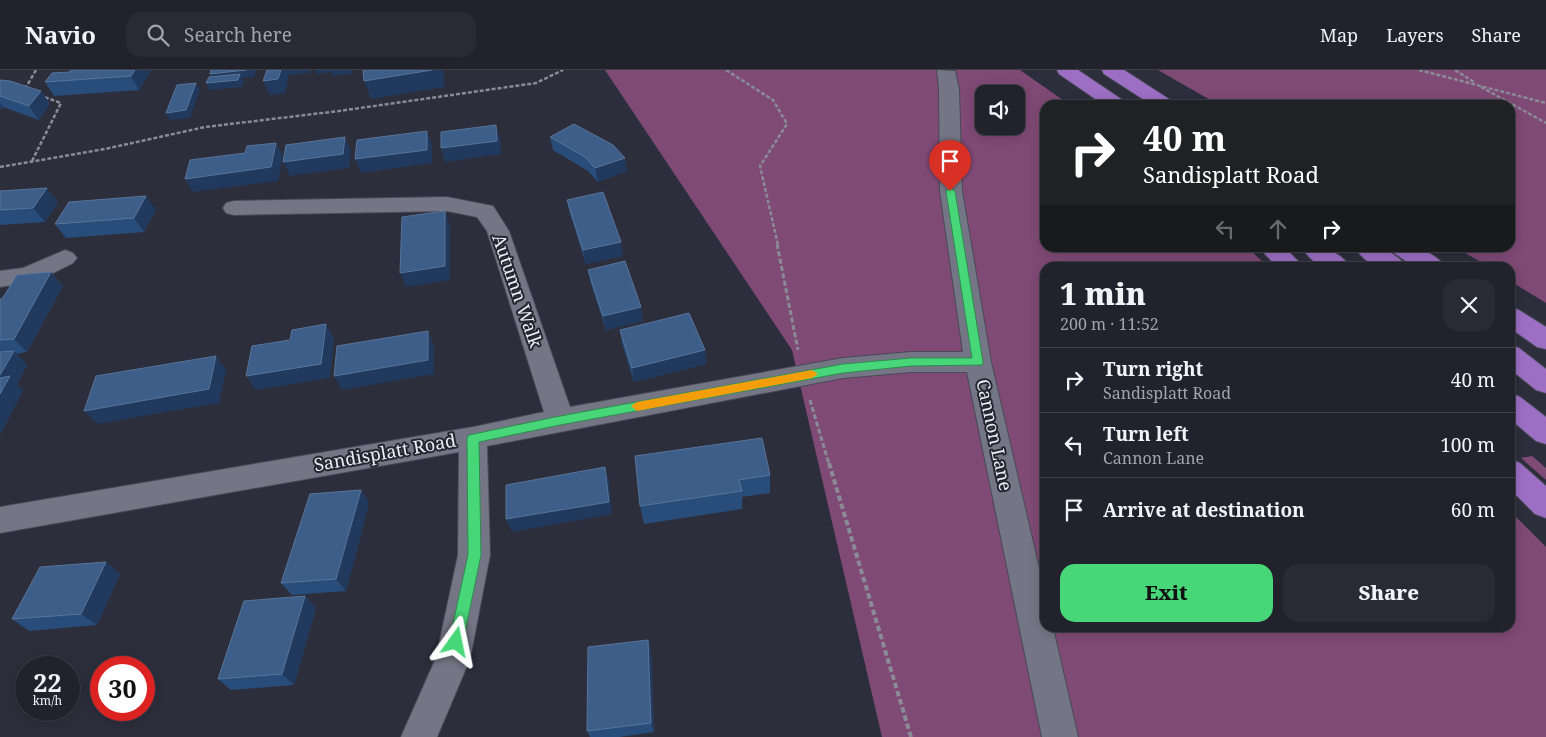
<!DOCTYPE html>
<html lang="en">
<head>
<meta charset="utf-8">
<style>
	body { margin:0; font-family:"Noto Serif",serif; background:#2a2a35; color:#f1f3f6; height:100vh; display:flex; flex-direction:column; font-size:19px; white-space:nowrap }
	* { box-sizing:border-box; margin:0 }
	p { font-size:16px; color:#a2a4aa }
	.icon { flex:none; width:28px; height:28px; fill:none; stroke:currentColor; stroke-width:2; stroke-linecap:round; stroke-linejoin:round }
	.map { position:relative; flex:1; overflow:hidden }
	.panel { position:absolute; left:1040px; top:192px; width:475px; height:370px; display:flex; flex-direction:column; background:#22222d; border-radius:15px; box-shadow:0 2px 12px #0003,0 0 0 1px #3f3f49 }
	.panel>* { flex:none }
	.hud { position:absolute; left:1040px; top:30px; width:475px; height:152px; border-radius:15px; box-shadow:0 2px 12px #0003,0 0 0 1px #3f3f49; background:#202124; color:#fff; overflow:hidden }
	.fabs { position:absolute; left:975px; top:15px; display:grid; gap:10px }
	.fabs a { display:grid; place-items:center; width:50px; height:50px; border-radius:10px; background:#22222d; box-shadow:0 2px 12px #0003,0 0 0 1px #3f3f49; font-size:25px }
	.speed { position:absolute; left:15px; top:586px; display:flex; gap:10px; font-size:25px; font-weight:700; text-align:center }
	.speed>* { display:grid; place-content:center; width:65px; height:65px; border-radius:50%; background:#22222d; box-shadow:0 2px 12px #0003,0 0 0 1px #3f3f49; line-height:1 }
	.speed small { font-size:12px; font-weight:400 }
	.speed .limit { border:8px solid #d22; background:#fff; color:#111 }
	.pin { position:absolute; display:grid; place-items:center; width:42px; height:42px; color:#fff; margin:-51px -21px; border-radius:50% 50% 50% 0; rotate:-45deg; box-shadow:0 0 5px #0007 }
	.pin .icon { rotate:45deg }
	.me { position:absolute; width:55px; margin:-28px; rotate:12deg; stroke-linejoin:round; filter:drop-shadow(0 0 4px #0008) }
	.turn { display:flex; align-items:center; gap:18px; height:105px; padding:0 20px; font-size:22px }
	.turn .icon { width:65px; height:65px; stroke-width:2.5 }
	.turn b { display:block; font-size:35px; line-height:42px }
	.lanes { display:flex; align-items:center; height:48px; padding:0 20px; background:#0003; justify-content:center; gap:25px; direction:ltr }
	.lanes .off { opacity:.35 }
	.round { display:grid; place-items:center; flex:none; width:52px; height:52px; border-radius:15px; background:#2a2a35 }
	.summary { display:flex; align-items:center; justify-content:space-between; height:85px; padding:0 20px }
	h1 { font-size:30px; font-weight:800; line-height:38px }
	.button { display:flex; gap:10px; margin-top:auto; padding:10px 20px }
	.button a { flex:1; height:58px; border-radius:15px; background:#47d779; color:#111; font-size:20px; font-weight:800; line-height:58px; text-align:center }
	.button a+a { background:#2a2a35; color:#f1f3f6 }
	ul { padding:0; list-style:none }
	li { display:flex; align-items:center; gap:15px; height:65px; padding:0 20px; border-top:1px solid #3f3f49 }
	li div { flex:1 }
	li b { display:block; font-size:19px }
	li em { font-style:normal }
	header { display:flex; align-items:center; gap:30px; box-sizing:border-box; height:70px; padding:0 25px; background:#22222d; border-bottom:1px solid #3f3f49 }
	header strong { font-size:24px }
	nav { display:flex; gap:28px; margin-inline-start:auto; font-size:18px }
	.search { width:350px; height:45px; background:#2a2a35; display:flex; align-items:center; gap:12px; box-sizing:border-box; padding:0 18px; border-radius:15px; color:#a2a4aa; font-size:19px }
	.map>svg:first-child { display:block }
	.forest { fill:#7f4a76; fill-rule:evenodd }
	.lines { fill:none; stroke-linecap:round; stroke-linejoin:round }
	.minor-casing { stroke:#494a55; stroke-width:2 }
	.highway-casing { stroke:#494a55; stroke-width:2 }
	.path-far2 { stroke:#8a8b97; stroke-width:2.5; stroke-dasharray:4 2; stroke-linecap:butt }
	.path-far1 { stroke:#8a8b97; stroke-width:3; stroke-dasharray:5 2.5; stroke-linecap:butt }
	.path { stroke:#8a8b97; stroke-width:4; stroke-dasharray:5.5 3; stroke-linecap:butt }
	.minor { fill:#747685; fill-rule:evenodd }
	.highway { fill:#9c6fc5; fill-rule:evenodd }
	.wall { fill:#284d7b }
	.shaded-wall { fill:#21395c }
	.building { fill:#3d5e88; stroke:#587499 }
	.route { fill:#47d779; stroke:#2e8c4f }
	.slow { fill:#f59e0b }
	.labels { text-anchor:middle; stroke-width:4; stroke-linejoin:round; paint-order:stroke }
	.street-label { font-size:18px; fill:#ebecf5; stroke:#242531 }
</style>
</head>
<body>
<header>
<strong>Navio</strong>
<div class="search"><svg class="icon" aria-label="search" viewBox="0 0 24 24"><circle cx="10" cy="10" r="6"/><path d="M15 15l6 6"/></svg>Search here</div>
<nav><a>Map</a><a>Layers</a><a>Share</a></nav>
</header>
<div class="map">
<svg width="1546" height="667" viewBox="0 0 1546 667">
	<rect width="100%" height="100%" fill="#2d2e3c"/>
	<g class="forest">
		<path d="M605 0H1020L1070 35H1045V178H1248L1268 197 1045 198V558H1510V441L1546 477V667H882L792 280ZM984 24H1016V56H984Z"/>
		<path d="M1158 0H1546V233L1510 211V198L1489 197 1457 178H1510V35H1219Z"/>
		<path d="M1532 386 1546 398V410L1521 388Z"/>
	</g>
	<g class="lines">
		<defs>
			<g id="minor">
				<path d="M937 0 955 1 959 19 962 121 991 292 1045 524V558H1053L1078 667H1042L967 302H911L843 308 487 376 490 485 470 589 437 667H401L436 588 458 485 459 382 0 463V437L473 357 544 342 487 161 477 147 447 141 234 145 226 143 223 138 226 133 234 131 447 127 493 136 509 161 570 337 843 288 911 282H963L940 121 939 19Z"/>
				<path d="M65 180 73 183 77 188 73 193 37 211 0 217V201L23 198Z"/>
			</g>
			<g id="highway">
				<path d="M1057 0H1078L1124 31 1127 35H1104L1059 4Z"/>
				<path d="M1102 0H1124L1172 31 1175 35H1152L1104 4Z"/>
				<path d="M1261 178H1285L1305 198H1278L1264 183Z"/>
				<path d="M1302 178C1322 175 1339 180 1351 198 1328 198 1316 199 1302 178Z"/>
				<path d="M1355 178C1375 176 1395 179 1407 198 1385 198 1369 199 1355 178Z"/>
				<path d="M1391 178C1411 178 1433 178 1446 198H1416L1394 183Z"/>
				<path d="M1510 237 1519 240 1546 257V279L1537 277 1510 258Z"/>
				<path d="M1510 275 1519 278 1546 299V323L1536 320 1510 299Z"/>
				<path d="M1510 323 1520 327 1546 347V374L1536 371 1510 349Z"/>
				<path d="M1510 389 1520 393 1546 416V448L1535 444 1510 419Z"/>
			</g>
		</defs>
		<use href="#minor" class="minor-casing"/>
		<use href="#highway" class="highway-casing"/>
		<g class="path-far2">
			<path d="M726 0 773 30 787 54 760 96 778 175"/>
			<path d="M1419 0 1546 33"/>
			<path d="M1455 0 1474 12"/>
			<path d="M1481 17 1546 53"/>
			<path d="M25 19 36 0"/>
			<path d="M32 91 61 33 44 27"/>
			<path d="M0 97 105 79 205 57 339 41 536 13 563 0"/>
		</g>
		<g class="path-far1">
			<path d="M777 174 798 280"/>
			<path d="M810 330 829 394"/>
		</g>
		<path class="path" d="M829 393 911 667"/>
		<use href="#minor" class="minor"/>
		<use href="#highway" class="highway"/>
	</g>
	<g class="wall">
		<path d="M71 0H151L139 20 54 26 45 12 70 2Z"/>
		<path d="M0 10 41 21 50 34 39 50 3 37 0 40Z"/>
		<path d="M550 67 627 101 598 112 588 101 553 80Z"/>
		<path d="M0 121 58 132 45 152 0 155Z"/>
		<path d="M567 130 623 186 586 194 570 144Z"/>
		<path d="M156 140 144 162 66 168 55 154Z"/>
		<path d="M588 200 643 251 606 260 591 214Z"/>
		<path d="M51 202 63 216 27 282 16 284 27 295 17 314 23 320 0 365V229H2Z"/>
		<path d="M620 260 705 280 706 294 634 312 622 273Z"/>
		<path d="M635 386 770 405V423L742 427V439L644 454 640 436Z"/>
		<path d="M361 420 369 433 346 521 292 525 281 513Z"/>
		<path d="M106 492 120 504 97 555 29 561 12 549Z"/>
		<path d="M305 526 316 538 294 615 231 620 218 609Z"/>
		<path d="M648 570 651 581 654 662 619 667H590L587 661Z"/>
	</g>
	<g class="shaded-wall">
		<path d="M135 0H151L139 20 131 6Z"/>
		<path d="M246 0H256L254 7 242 8 244 11 242 17 210 20 206 13 213 11 210 4Z"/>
		<path d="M281 0H310V3L289 5 285 23 270 25 263 11Z"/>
		<path d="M315 0H352L351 4 333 6 331 2 317 4Z"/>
		<path d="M432 0H443L445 17 371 29 364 11Z"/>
		<path d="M196 13 200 20 190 48 170 50 166 43Z"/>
		<path d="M41 21 50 34 39 50 29 36Z"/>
		<path d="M0 33 3 37 0 40Z"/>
		<path d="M496 55 500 68 501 84 445 92 441 78Z"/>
		<path d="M427 61 432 75V93L361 103 355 89Z"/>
		<path d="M345 67 351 81 349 98 290 106 283 92Z"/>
		<path d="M276 73 283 86 278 111 193 122 185 109Z"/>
		<path d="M625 88 627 101 598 112 595 98Z"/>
		<path d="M47 118 58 132 45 152 33 138Z"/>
		<path d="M146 126 156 140 144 162 134 148Z"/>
		<path d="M445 141 450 155V210L406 217 400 203Z"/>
		<path d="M621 172 623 186 586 194 583 180Z"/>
		<path d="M51 202 63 216 27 282 14 269Z"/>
		<path d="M641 237 643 251 606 260 603 246Z"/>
		<path d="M326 254 334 268 330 308 256 320 246 306Z"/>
		<path d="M428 261 434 275V304L342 320 334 306Z"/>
		<path d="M705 280 706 294 634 312 632 298Z"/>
		<path d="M14 281 27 295 17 314 23 320 0 365V305Z"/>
		<path d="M216 286 226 300 219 333 97 354 84 341Z"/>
		<path d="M605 397 609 411 612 444 512 462 506 449Z"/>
		<path d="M361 420 369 433 346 521 336 509Z"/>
		<path d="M106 492 120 504 97 555 81 544Z"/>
		<path d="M305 526 316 538 294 615 282 604Z"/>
		<path d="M648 570 651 581 654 662 651 653Z"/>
	</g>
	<g class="building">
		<path d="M71 0H135L131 6 45 12 52 3 70 2Z"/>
		<path d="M211 0H246L210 4Z"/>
		<path d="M267 0H281L278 9 263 11Z"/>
		<path d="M363 0H432L364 11Z"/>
		<path d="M240 4 238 10 206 13 209 7Z"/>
		<path d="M0 10 10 11 41 21 29 36 0 26Z"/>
		<path d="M196 13 186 40 166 43 177 15Z"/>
		<path d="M574 54 613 75 625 88 595 98 585 87 550 67Z"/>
		<path d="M496 55 497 71 441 78V62Z"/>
		<path d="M427 61V80L355 89 357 70Z"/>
		<path d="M345 67 343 84 283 92 286 75Z"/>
		<path d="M276 73 271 97 185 109 190 90 245 83 247 76Z"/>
		<path d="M47 118 33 138 0 140V121Z"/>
		<path d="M603 122 621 172 583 180 567 130Z"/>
		<path d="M146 126 134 148 55 154 69 132Z"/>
		<path d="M445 141V196L400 203 402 147Z"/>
		<path d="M625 191 641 237 603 246 588 200Z"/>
		<path d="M51 202 14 269 0 270V229H2L17 205Z"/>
		<path d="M689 243 705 280 632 298 620 260Z"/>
		<path d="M326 254 321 294 246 306 252 276 290 270 292 260Z"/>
		<path d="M428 261V290L334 306 337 276Z"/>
		<path d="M14 281 0 305V282Z"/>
		<path d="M216 286 209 319 84 341 96 306Z"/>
		<path d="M10 306 0 324V308Z"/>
		<path d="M762 368 770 405 739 410 742 421 640 436 635 386Z"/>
		<path d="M605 397 609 432 506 449V415Z"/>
		<path d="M361 420 336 509 281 513 310 424Z"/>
		<path d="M106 492 81 544 12 549 40 497Z"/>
		<path d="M305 526 282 604 218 609 244 531Z"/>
		<path d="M648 570 651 653 587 661 588 577Z"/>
	</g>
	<path class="route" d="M950 118 955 121 983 292 982 295 911 296 843 303 560 355 479 372 481 485 463 572 461 576 456 578 451 576 449 572 468 485 467 368 469 365 560 346 843 294 911 288H972L946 121Z"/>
	<path class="slow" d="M812 300 818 304 812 308 637 341 631 336 637 332Z"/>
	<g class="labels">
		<g class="street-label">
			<text transform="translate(517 221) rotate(71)" y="6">Autumn Walk</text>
			<text transform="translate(994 365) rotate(78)" y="6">Cannon Lane</text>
			<text transform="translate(385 383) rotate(-10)" y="6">Sandisplatt Road</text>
		</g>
	</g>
</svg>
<div class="fabs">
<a><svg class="icon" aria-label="sound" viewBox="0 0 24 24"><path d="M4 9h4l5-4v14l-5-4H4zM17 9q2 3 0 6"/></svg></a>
</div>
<div class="speed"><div>22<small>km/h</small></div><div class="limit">30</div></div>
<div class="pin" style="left:950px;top:121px;background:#d93025"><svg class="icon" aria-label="arrive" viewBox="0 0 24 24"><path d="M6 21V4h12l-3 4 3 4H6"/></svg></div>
<svg class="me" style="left:456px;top:572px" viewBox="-20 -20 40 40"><path d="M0-17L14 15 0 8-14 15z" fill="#47d779" stroke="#fff" stroke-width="4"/></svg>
<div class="hud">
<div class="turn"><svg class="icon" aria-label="right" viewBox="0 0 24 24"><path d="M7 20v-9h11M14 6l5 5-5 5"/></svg><div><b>40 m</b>Sandisplatt Road</div></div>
<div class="lanes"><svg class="icon off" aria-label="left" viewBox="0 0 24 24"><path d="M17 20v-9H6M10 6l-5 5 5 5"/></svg><svg class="icon off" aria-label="ahead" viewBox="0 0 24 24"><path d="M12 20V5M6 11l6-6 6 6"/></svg><svg class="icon" aria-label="right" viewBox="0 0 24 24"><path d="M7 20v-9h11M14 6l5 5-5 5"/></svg></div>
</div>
<section class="panel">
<div class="summary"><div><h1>1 min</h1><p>200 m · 11:52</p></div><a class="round"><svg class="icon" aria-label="close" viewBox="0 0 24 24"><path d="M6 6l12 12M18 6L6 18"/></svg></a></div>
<ul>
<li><svg class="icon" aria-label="right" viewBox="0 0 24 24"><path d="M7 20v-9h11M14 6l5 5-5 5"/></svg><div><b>Turn right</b><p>Sandisplatt Road</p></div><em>40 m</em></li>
<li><svg class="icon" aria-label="left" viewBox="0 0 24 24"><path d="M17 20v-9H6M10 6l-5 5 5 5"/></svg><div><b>Turn left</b><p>Cannon Lane</p></div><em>100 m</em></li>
<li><svg class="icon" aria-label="arrive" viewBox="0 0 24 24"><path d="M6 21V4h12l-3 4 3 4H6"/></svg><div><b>Arrive at destination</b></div><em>60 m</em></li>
</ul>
<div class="button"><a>Exit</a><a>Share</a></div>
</section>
</div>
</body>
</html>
